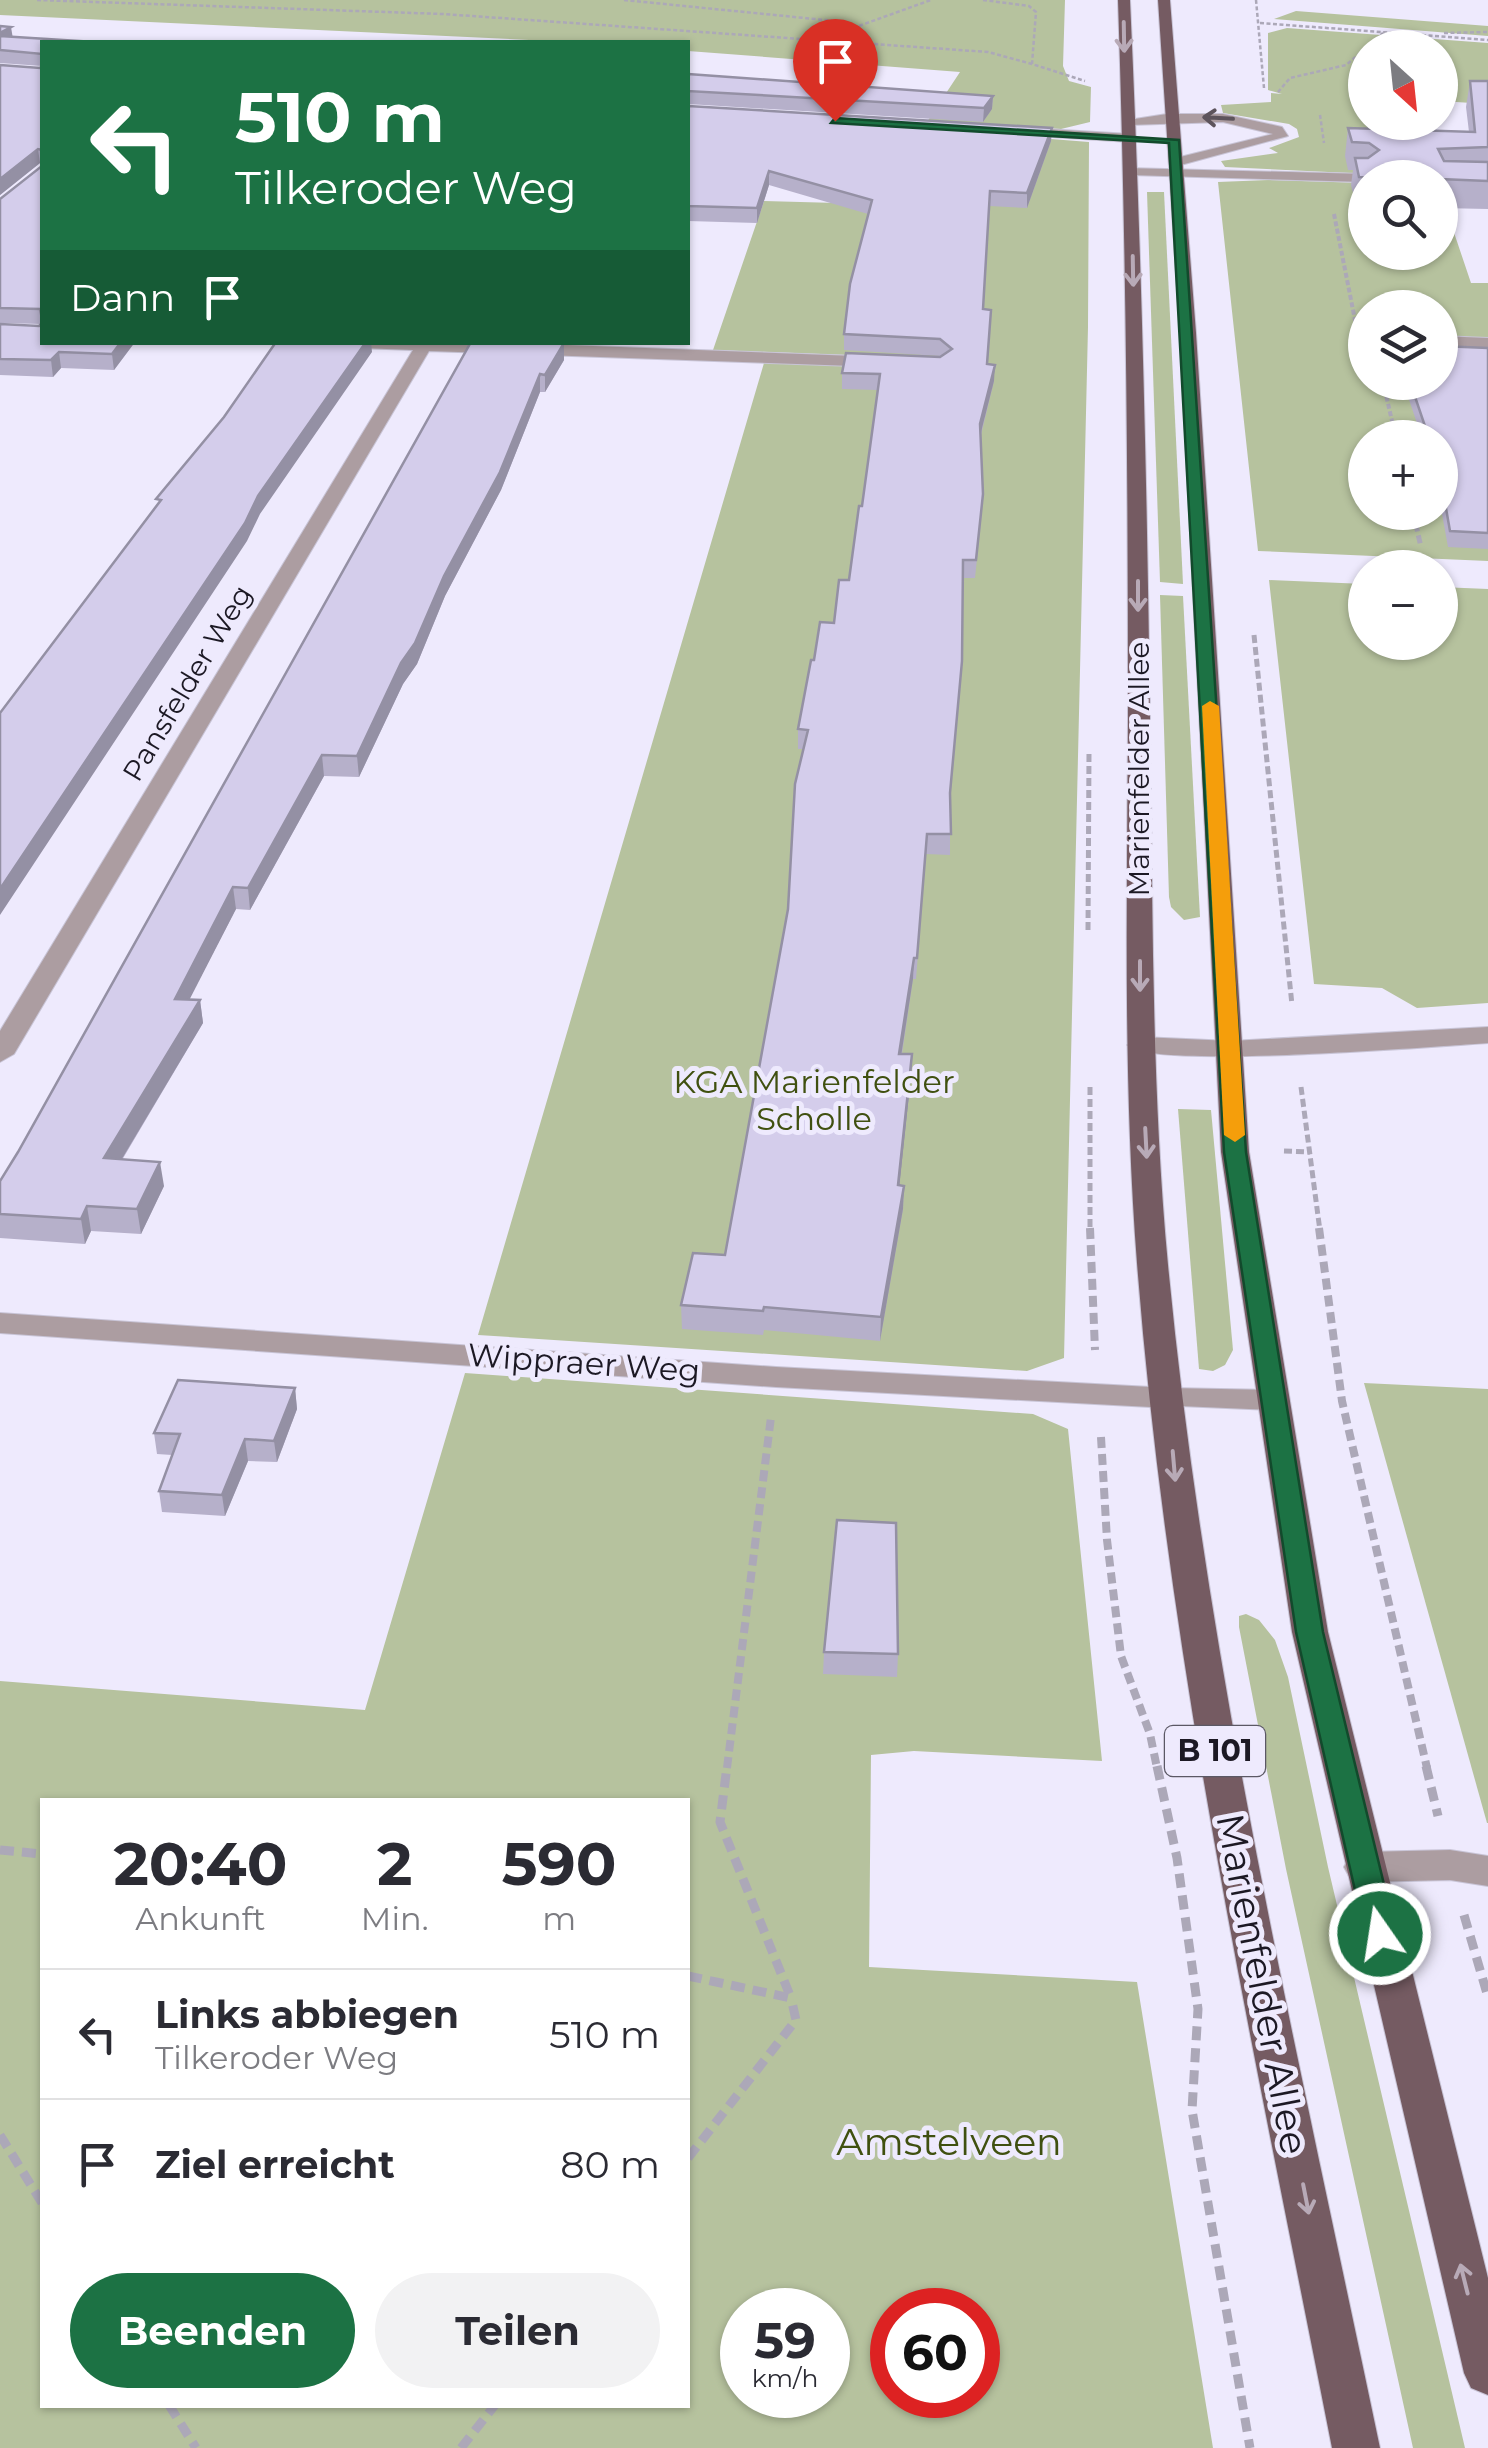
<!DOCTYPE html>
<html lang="de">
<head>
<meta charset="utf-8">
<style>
	body { margin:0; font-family:Montserrat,sans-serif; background:#f2f2f3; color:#2b2b33; height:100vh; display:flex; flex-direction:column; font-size:38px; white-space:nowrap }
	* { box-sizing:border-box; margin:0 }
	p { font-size:32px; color:#7c7c81 }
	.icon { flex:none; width:55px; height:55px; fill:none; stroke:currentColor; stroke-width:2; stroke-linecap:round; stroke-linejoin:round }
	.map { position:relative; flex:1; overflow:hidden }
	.drawer { position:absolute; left:40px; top:1798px; width:650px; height:610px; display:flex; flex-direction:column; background:#fff; border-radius:0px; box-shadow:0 2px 8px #0004 }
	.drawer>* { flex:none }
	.banner { position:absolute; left:40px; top:40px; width:650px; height:305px; border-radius:0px; box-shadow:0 2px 8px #0004; background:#1c7244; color:#fff; overflow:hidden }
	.needle { width:65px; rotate:153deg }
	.fabs { position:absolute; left:1348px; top:30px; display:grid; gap:20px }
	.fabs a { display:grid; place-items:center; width:110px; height:110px; border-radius:50%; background:#fff; box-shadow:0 2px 8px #0004; font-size:50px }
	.speed { position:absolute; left:720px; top:2288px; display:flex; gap:20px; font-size:50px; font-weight:700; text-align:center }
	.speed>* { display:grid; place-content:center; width:130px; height:130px; border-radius:50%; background:#fff; box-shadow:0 2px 8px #0004; line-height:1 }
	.speed small { font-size:25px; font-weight:400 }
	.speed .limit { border:15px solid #d22; background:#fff; color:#111 }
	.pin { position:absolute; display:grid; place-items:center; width:85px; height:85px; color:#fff; margin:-102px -42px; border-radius:50% 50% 50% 0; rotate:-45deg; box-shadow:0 0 10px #0007 }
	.pin .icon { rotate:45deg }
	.me { position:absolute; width:110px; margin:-55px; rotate:347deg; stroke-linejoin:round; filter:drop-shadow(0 0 8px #0008) }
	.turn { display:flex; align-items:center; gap:35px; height:210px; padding:0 30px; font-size:45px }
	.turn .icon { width:130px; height:130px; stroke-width:2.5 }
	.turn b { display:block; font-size:70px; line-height:85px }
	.then { display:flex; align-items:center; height:95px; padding:0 30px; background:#0003; gap:20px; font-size:38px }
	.eta { display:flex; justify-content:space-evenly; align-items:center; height:170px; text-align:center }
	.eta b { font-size:60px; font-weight:700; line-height:70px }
	.primary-button { display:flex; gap:20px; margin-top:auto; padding:20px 30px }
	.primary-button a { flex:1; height:115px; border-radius:60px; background:#1c7244; color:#fff; font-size:40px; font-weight:700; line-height:115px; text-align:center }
	.primary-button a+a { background:#f2f2f3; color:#2b2b33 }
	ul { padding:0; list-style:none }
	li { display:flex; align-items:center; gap:30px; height:130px; padding:0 30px; border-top:2px solid #e1e1e2 }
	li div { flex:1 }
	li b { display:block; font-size:38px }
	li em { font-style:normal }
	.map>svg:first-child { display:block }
	.green { fill:#b6c29e; fill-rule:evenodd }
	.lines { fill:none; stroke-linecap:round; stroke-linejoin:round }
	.lane-casing { stroke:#c8c4d6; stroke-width:2 }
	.street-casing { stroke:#c8c4d6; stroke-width:2 }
	.primary-casing { stroke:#c8c4d6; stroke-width:2 }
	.path-far4 { stroke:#aca8b8; stroke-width:2.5; stroke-dasharray:4 2.5; stroke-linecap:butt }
	.path-far3 { stroke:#aca8b8; stroke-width:4; stroke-dasharray:5 2.5; stroke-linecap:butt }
	.path-far2 { stroke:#aca8b8; stroke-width:5; stroke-dasharray:8 4; stroke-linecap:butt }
	.path-far1 { stroke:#aca8b8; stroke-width:8; stroke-dasharray:11 6; stroke-linecap:butt }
	.path { stroke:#aca8b8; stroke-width:9; stroke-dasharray:14 8; stroke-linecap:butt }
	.lane { fill:#ac9da1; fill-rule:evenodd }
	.street { fill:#ac9da1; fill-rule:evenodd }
	.primary { fill:#755b62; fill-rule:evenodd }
	.wall { fill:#b6b0ca }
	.shaded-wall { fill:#9490a4 }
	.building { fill:#d4cdeb; stroke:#9490a4; stroke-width:2.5 }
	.oneway { stroke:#b8aab7 }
	.oneway2 { stroke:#5d545c }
	.route { fill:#1c7244; stroke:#124a2c; stroke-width:2.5 }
	.slow { fill:#f59e0b }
	.labels { text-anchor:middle; stroke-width:10; stroke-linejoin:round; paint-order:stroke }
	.far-street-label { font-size:28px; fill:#1c1924; stroke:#eeeafd }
	.shield { fill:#eeeafd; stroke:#5b5865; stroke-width:2.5 }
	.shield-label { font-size:30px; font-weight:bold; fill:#1c1924 }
	.park-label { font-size:32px; fill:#405010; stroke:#eeeafd }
	.street-label { font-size:32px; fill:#1c1924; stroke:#eeeafd }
	.near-street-label { font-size:38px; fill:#1c1924; stroke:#eeeafd }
	.near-park-label { font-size:38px; fill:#405010; stroke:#eeeafd }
</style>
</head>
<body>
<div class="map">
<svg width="1488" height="2448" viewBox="0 0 1488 2448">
	<rect width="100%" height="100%" fill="#eeeafd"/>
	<g class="green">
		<path d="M0 0H1065L1063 66 1069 81 1091 87 1090 122 1061 129 927 122 960 72 688 51V42H571L0 15Z"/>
		<path d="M1296 11 1488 26V36L1274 19Z"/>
		<path d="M1287 28 1488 43V104L1440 101V48H1365V122L1417 123 1434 177 1225 167 1221 161 1278 153 1269 148 1299 137 1297 129 1289 124 1223 113 1221 105 1271 102V93L1282 94 1268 90V33Z"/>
		<path d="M922 129 1089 142 1088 327 1064 1358 1027 1371 478 1335 764 363 951 370V359L713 350 764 201 873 204Z"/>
		<path d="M1268 180 1365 183V252H1440V191L1471 283H1488V561L1258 551 1218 182ZM1365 308H1440V382H1365ZM1365 438H1440V512H1365Z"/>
		<path d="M1147 192H1164L1183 584 1160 582Z"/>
		<path d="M1269 580 1365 584V642H1440V587L1488 589V1003L1417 1008 1382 988 1314 984Z"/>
		<path d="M1160 595 1183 596 1200 917 1184 920 1171 907 1169 897Z"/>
		<path d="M1178 1109 1211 1110 1233 1350 1225 1365 1213 1371 1199 1369Z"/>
		<path d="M465 1373 1033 1414 1068 1429 1102 1761 914 1751 871 1755 869 1967 1137 1982 1213 2448H0V1681L365 1710ZM42 1800H688V2405H42ZM742 2310H828V2395H742ZM892 2310H978V2395H892Z"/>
		<path d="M1364 1383 1488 1389V1823H1487Z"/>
		<path d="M1246 1614 1259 1620 1275 1640 1288 1677 1328 1867 1465 2448H1413L1286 1869 1239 1627V1616Z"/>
	</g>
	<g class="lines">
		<defs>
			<g id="lane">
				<path d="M1167 114H1223L1282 127 1288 136 1177 166 1172 165V159L1273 134 1223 122 1129 125 1122 121Z"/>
				<path d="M1126 168 1365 174 1372 178H1365V182L1131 175 1124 171Z"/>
				<path d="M1440 336 1488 338V348L1440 346Z"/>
				<path d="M1488 1027V1043C1440 1046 1147 1070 1127 1045L1141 1037 1231 1041Z"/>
				<path d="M1169 1388 1273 1390 1285 1393 1289 1400 1285 1407 1273 1410 1157 1405 1153 1398 1157 1391Z"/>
				<path d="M1450 1850 1488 1856V1886L1450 1880 1364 1882 1350 1878 1344 1867 1350 1856 1364 1852Z"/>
			</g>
			<g id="street">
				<path d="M1010 127 1130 134 1137 138 1130 142 1005 134 1003 131Z"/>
				<path d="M326 342H486L881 357 890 362 881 367 429 351 14 1054 0 1062V1031L413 350 334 347Z"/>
				<path d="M0 1313 776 1367 1169 1388 1181 1391 1185 1398 1181 1405 1169 1408 776 1387 0 1333Z"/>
			</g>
			<g id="primary">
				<path d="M1118 0H1130C1141 240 1147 479 1150 719 1153 901 1151 1084 1168 1265 1206 1665 1298 2055 1380 2448H1332C1255 2055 1168 1663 1137 1263 1123 1082 1127 900 1128 718 1128 479 1126 239 1118 0Z"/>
				<path d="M1158 0H1170L1196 333 1249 1152 1328 1632 1488 2278V2395L1471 2388 1464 2373 1292 1632 1221 1152 1180 333Z"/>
			</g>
		</defs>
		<use href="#lane" class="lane-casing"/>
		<use href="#street" class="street-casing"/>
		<use href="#primary" class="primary-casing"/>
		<g class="path-far4">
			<path d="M37 0 443 14 988 52 1032 64"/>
			<path d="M624 0 845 22 853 28 837 42"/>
			<path d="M983 0 1029 6 1036 12 1032 64 1085 81"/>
			<path d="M1256 0 1264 88"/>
			<path d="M1260 23 1488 40"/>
			<path d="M853 28 931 0"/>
			<path d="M1444 33 1488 32"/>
			<path d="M1366 48 1383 33"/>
			<path d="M1278 92 1290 78 1346 65 1365 49"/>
			<path d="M1320 115 1324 143"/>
		</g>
		<g class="path-far3">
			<path d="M1334 214 1357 330 1365 337"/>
			<path d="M1383 382 1396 438"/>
		</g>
		<g class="path-far2">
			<path d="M1413 512 1421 547"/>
			<path d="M1254 635 1292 1005"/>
			<path d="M1088 930 1089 752"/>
			<path d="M1090 1087V1231"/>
			<path d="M1301 1087 1320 1231"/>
			<path d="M1284 1151 1310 1152"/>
		</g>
		<g class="path-far1">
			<path d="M1090 1228 1095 1350"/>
			<path d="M1319 1228 1342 1401 1427 1768"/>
			<path d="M1101 1437 1107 1540 1121 1656 1150 1734 1157 1768"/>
			<path d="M727 1768 771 1417"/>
		</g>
		<g class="path">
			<path d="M1157 1766 1177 1858 1198 2009 1192 2110 1250 2448"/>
			<path d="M1426 1766 1438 1816"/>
			<path d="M0 1850 42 1854"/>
			<path d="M1464 1915 1488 1997"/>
			<path d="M688 1976 791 1998 720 1822 727 1766"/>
			<path d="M0 2135 42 2203"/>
			<path d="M688 2158 796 2020 791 1998"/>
			<path d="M169 2405 196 2448"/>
			<path d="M461 2448 495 2405"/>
		</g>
		<use href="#lane" class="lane"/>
		<use href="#street" class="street"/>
		<use href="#primary" class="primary"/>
	</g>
	<g class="wall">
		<path d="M0 26 12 37 42 42V342H135L114 370 61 368 53 377 0 375V324L39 326 41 324 0 323V199L42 166V163H40L0 195V65L40 68 42 66 0 63Z"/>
		<path d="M688 74 993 96 992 109 983 122 688 104V106L1052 128 1051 141 1027 208 989 206 983 309 987 364 994 381 981 435 982 511 975 578H963L962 661 950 800V855L926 854 916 979H913L902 1054 911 1076 899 1185 904 1186 903 1209 880 1341 764 1330 763 1335 682 1329 681 1305 725 1255 788 909 803 749H798V729L814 660 834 623 849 580 862 506 877 390 842 389V373L940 356 844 350V334L868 214 769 185 757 223 688 221Z"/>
		<path d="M1470 81H1488V209L1440 208V178H1365V206L1356 205 1351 185 1353 170H1348L1345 156 1348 128 1469 132 1466 107Z"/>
		<path d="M471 342 564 360 545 392H540L501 490 445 596 417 664 403 684 359 777 324 776 250 910 236 909 189 999 200 1000 203 1023 122 1160 164 1186 141 1234 91 1231 85 1244 0 1238V1181L18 1152Z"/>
		<path d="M1488 348V549L1448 547 1440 503V438H1422L1403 382H1440Z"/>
		<path d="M295 1388 297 1409 277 1462 248 1461 225 1516 162 1512 159 1491 172 1455 157 1454 154 1433Z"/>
		<path d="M824 1652 898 1654 897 1677 823 1674Z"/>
	</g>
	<g class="shaded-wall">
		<path d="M11 27 13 39 0 46V33Z"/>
		<path d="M993 96 992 109 983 122 984 108Z"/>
		<path d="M1052 128 1051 141 1027 208V193Z"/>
		<path d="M38 149 40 163 0 195V179Z"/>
		<path d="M769 171V185L757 223V208Z"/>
		<path d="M121 342H135L114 370 112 354Z"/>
		<path d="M366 342H371L372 352 260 514 247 541 0 915V889L258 496Z"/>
		<path d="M564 343V360L545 392V375Z"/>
		<path d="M59 352 61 368 53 377 51 360Z"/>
		<path d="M995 365 994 381 979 440 980 424Z"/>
		<path d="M540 374V392L501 490 445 596 417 664 403 684 359 777 357 756Z"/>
		<path d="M322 755 324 776 250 910 248 888Z"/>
		<path d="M233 887 236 909 178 1022 175 999Z"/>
		<path d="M914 958 913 979 898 1076 899 1054Z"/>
		<path d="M200 1000 203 1023 108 1182 104 1158Z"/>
		<path d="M912 1054 911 1076 897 1208 898 1185Z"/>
		<path d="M160 1162 164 1186 141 1234 137 1209Z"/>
		<path d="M904 1186 903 1209 880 1341 881 1317Z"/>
		<path d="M87 1206 91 1231 85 1244 81 1219Z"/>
		<path d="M295 1388 297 1409 277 1462 274 1441Z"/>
		<path d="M245 1439 248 1461 225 1516 222 1495Z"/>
	</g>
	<g class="building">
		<path d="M0 26 11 27 0 33Z"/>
		<path d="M0 36 95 42H42V54L0 50Z"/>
		<path d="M0 65 40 68 42 66V150L38 149 0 179Z"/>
		<path d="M688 74 993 96 984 108 688 91V93Z"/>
		<path d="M1470 81H1488V147L1438 149 1444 161 1488 162V181L1440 179V178L1359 177 1355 158H1368L1379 150 1369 143 1352 142 1348 128 1475 132Z"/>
		<path d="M688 106 1052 128 1027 193 990 191 983 309 991 310 987 364 995 365 980 424 983 494 976 560H963L962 661 950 793 951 834H927L917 958H914L899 1054H912L898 1185 904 1186 881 1317 764 1307 763 1311 681 1305 693 1253 725 1255 788 909 795 784 808 730 798 729 811 660H814L820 622 834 623 839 580H849L859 506H862L880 374 842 373 846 353 940 357 952 349 940 339 844 334 850 284 872 200 769 171 757 208 688 206Z"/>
		<path d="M42 160V319L40 309 0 308V199L42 166Z"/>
		<path d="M42 323V342H121L112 354 59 352 51 360 0 359V324L39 326Z"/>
		<path d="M276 342H366L258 496 245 523 0 889V713L161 500 156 499 224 417Z"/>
		<path d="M471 342 564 343 545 375 540 374 500 472 444 576 415 643 401 663 357 756 322 755 248 888 233 887 175 999 200 1000 104 1158 160 1162 137 1209 87 1206 81 1219 0 1214V1181L18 1152Z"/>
		<path d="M1440 346 1488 348V533L1450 531 1440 474V438H1429L1410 382H1440Z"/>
		<path d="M178 1380 295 1388 274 1441 245 1439 222 1495 159 1491 180 1434 154 1433Z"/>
		<path d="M837 1520 896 1523 898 1654 824 1652Z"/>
	</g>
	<defs><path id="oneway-shaft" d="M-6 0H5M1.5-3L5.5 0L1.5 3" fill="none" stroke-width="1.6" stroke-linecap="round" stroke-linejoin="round" transform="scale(2.5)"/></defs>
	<g class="oneway">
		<use href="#oneway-shaft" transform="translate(1124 37) rotate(89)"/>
		<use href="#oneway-shaft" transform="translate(1133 271) rotate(89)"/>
		<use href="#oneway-shaft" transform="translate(1138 596) rotate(90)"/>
		<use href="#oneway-shaft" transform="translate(1140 976) rotate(90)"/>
		<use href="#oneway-shaft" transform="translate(1146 1143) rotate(87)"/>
		<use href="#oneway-shaft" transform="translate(1174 1466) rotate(85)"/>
		<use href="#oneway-shaft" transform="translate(1306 2199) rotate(79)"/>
		<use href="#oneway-shaft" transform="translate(1464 2279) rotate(-104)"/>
	</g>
	<use class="oneway2" href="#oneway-shaft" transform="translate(1218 118) rotate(-177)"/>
	<path class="route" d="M835 118 1179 140 1246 1152 1323 1632 1396 1934 1391 1943 1380 1947 1370 1943 1365 1934 1296 1632 1224 1152 1169 143 831 123Z"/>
	<path class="slow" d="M1210 701 1219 706 1245 1135 1235 1142 1224 1135 1202 706Z"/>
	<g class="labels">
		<g class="far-street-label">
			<text transform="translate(187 683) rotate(-59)" y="10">Pansfelder Weg</text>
			<text transform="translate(1139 769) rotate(-90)" y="10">Marienfelder Allee</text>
		</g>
		<rect class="shield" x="1165" y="1726" width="100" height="50" rx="8"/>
		<g class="shield-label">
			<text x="1215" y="1761">B 101</text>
		</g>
		<g class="park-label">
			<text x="814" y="1093">KGA Marienfelder<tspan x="814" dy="37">Scholle</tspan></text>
		</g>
		<g class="street-label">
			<text transform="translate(584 1363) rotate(4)" y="11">Wippraer Weg</text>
		</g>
		<g class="near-street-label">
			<text transform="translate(1262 1984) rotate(79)" y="13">Marienfelder Allee</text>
		</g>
		<g class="near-park-label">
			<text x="949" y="2155">Amstelveen</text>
		</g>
	</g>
</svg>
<div class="fabs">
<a><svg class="needle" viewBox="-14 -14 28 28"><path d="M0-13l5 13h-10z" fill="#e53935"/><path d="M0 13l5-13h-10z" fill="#7c7c81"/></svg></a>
<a><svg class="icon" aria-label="search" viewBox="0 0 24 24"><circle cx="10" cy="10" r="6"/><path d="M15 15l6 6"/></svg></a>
<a><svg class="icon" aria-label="layers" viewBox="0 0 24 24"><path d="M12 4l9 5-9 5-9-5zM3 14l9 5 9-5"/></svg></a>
<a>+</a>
<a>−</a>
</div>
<div class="speed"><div>59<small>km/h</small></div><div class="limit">60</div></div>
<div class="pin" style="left:835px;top:121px;background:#d93025"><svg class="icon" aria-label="arrive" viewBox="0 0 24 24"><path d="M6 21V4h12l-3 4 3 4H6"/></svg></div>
<svg class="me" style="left:1380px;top:1934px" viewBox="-20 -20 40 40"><circle r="17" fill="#1c7244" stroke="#fff" stroke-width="3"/><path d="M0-11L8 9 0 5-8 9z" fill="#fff"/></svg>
<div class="banner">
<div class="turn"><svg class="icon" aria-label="left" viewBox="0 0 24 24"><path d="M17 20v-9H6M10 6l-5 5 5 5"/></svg><div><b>510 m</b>Tilkeroder Weg</div></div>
<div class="then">Dann<svg class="icon" aria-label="arrive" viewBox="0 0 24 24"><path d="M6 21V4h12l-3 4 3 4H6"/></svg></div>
</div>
<section class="drawer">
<div class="eta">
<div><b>20:40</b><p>Ankunft</p></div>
<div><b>2</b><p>Min.</p></div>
<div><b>590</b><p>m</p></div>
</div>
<ul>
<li><svg class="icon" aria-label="left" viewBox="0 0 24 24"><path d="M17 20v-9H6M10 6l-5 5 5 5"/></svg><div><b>Links abbiegen</b><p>Tilkeroder Weg</p></div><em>510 m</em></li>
<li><svg class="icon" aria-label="arrive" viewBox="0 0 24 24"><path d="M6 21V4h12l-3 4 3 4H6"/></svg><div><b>Ziel erreicht</b></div><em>80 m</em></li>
</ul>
<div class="primary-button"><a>Beenden</a><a>Teilen</a></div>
</section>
</div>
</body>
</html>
